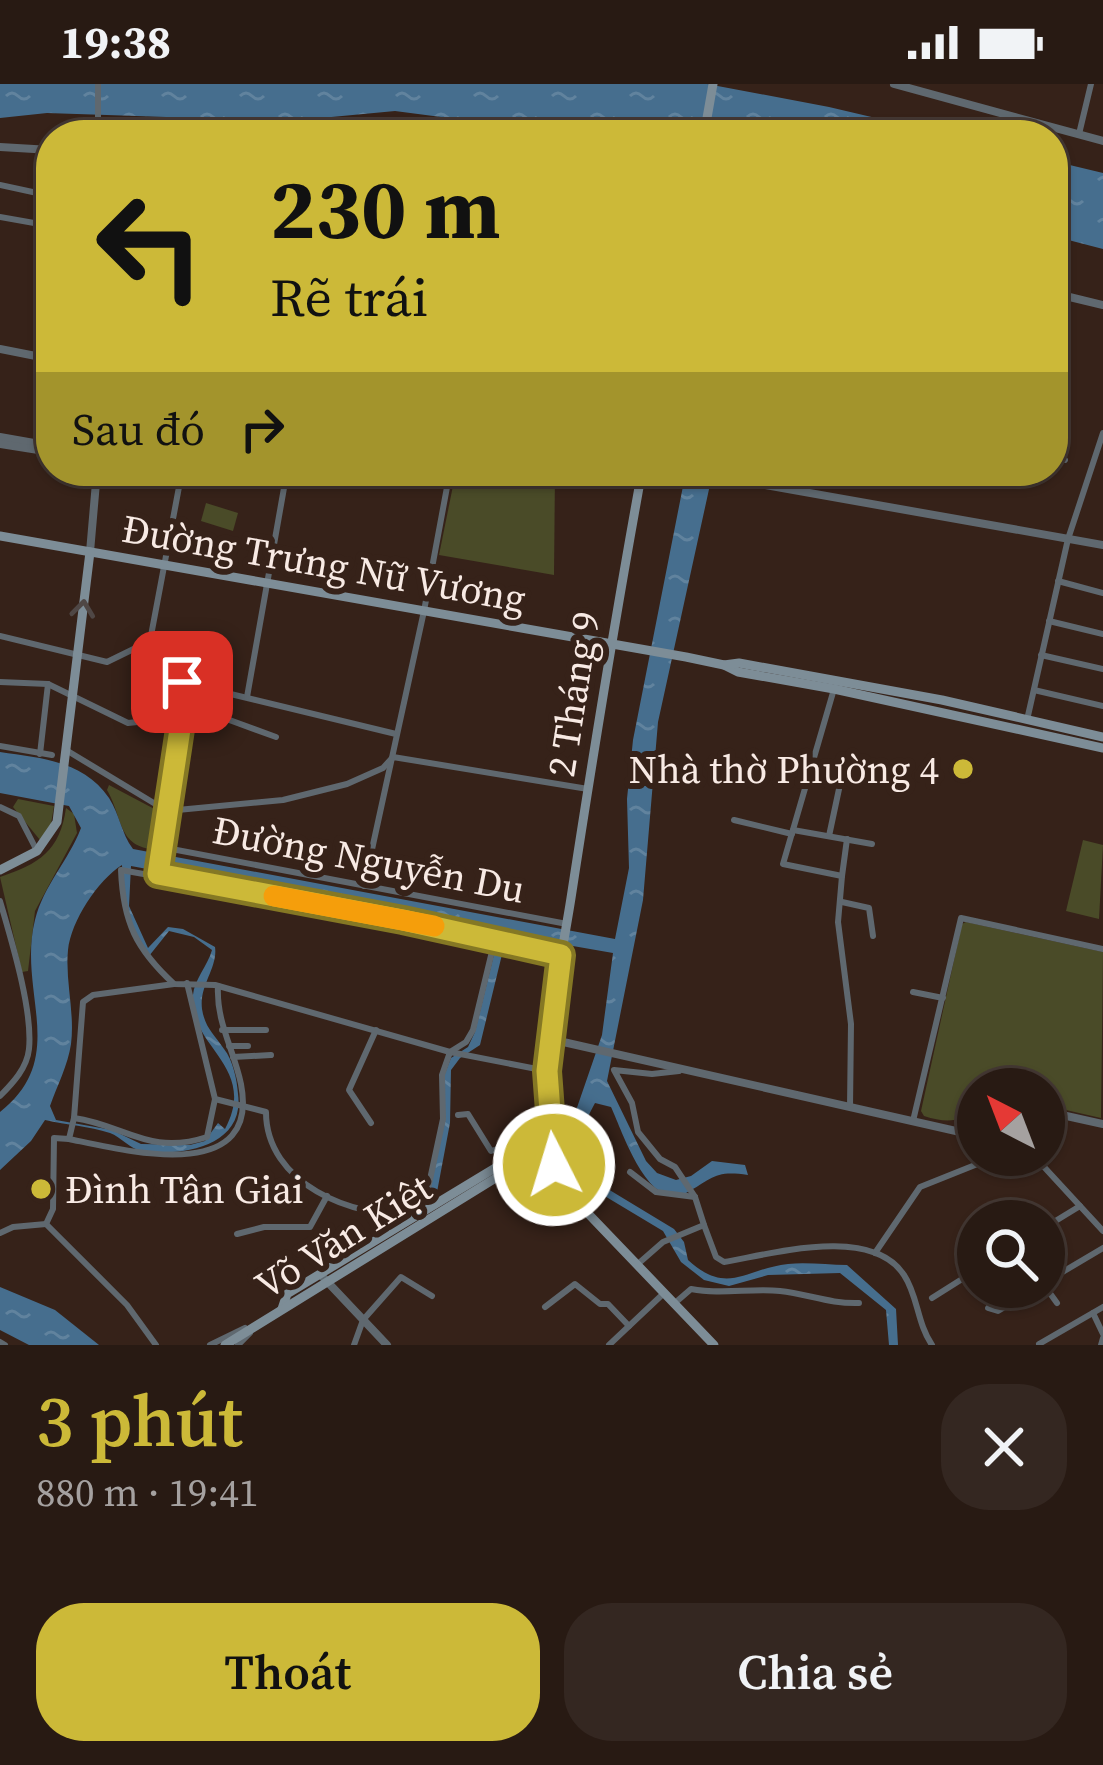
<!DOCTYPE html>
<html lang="vi">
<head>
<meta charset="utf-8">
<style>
	body { margin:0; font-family:"Source Serif 4",serif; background:#342721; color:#f1f3f6; height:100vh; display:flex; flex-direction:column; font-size:45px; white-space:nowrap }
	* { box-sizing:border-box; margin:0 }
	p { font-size:39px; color:#a5a1a0 }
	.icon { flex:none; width:66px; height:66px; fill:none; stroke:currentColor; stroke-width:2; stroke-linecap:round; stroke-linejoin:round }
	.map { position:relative; height:1261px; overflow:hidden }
	.details { display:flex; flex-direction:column; background:#281a13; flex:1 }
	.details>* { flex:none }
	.guide { position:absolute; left:36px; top:36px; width:1032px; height:366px; border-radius:48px; box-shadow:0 3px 9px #0004,0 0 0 3px #443833; background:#ccb938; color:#111; overflow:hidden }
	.needle { width:78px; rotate:318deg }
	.buttons { position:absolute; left:957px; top:984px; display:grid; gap:24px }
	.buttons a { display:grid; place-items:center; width:108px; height:108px; border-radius:50%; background:#281a13; box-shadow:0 3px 9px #0004,0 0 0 3px #443833; font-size:60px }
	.pin { position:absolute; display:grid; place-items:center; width:102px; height:102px; color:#fff; margin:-51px; border-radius:24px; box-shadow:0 6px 18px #0006 }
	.me { position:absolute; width:132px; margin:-66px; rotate:355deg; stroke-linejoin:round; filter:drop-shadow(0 0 9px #0008) }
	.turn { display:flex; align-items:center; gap:42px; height:252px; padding:0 36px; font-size:54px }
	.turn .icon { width:156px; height:156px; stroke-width:2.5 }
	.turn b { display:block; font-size:84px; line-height:102px }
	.then { display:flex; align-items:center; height:114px; padding:0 36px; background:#0003; gap:24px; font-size:45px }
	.round { display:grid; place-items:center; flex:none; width:126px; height:126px; border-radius:48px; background:#342721 }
	.headline { display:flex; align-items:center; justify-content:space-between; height:204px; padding:0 36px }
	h1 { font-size:72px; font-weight:600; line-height:90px; color:#ccb938 }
	.primary-button { display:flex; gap:24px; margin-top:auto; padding:24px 36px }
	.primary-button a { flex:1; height:138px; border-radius:48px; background:#ccb938; color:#111; font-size:48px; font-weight:600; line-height:138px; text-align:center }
	.primary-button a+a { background:#342721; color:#f1f3f6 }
	.status { display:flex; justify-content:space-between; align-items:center; height:84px; padding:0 60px; background:#281a13; direction:ltr }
	.status svg { height:33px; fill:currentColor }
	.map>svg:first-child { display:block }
	.park { fill:#4a4b28 }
	.water { fill:url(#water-ripples); fill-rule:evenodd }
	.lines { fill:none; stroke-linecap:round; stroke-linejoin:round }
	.minor { stroke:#5f686f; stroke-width:6 }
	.tertiary { stroke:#5f686f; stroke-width:8 }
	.secondary { stroke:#7d8d97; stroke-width:9 }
	.oneway { stroke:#4f4745 }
	.route-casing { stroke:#857824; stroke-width:30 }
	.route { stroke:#ccb938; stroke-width:21 }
	.slow { stroke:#f59e0b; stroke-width:21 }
	.poi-dot { fill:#ccb938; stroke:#362219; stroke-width:4.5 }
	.labels { text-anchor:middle; stroke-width:12; stroke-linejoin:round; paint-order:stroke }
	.street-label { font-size:39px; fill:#f8eae4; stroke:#362219 }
	.poi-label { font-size:39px; fill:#f8eae4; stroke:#362219; text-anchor:end }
</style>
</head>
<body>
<div class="status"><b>19:38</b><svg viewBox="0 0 49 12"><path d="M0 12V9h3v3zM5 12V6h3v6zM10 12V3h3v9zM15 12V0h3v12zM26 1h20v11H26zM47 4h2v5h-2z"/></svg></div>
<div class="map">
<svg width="1103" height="1261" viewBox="0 0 1103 1261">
	<defs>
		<pattern id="water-ripples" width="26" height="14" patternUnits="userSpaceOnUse" patternTransform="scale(3)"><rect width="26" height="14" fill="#466e8e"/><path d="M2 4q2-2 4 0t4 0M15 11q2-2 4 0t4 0" fill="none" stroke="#61839e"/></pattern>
	</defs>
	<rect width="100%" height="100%" fill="#362219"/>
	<g class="park">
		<path d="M456 387H555L554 491 439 471Z"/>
		<path d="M206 419 238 429 233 447 201 437Z"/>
		<path d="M109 701 162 729 156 766C117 762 124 736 107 706Z"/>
		<path d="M18 715 54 722 51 740 40 756 13 723Z"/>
		<path d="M66 724 74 730 77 749 35 827 28 887 22 888 0 793C39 780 60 767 66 724Z"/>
		<path d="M1083 756 1103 761 1099 835 1066 827Z"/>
		<path d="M966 838 1103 868 1101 1034 1044 1021V1005H978V1024C960 1039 946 1039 924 1032L921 1027 962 840Z"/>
	</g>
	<g class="water">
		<path d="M0 0H707L829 23 948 51H578L395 27 289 37 47 29 0 34Z"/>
		<path d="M1053 77 1103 89V165L1053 152Z"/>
		<path d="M686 387H713L658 638 643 816 607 997 646 1077 657 1089 676 1096 691 1092 712 1077 745 1081 748 1091C713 1086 713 1095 686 1109 648 1129 622 1046 611 1023L595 1019C581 1045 569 1071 593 1096L674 1145 684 1158 688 1176C728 1212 744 1185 788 1180 807 1178 828 1181 847 1181L896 1225 898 1261H889L886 1226 840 1189 768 1191 729 1202 704 1196 681 1178 663 1147 583 1099 571 1075V1041L602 951 613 869 510 851 506 854 480 961 460 974 451 986 450 1039 437 1108 428 1114 444 1038V992L451 974 468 963 475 948 499 850 131 782 129 822 148 864 168 843 183 845 215 863C218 884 199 901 202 925 205 944 214 950 224 965 233 976 237 996 238 1010 245 1062 183 1073 142 1067 130 1065 121 1053 110 1049 89 1042 67 1041 45 1036L31 1057 0 1086V1028C70 973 17 908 35 836 43 802 69 776 81 744L69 722 0 709V668C41 674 84 677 109 714 120 731 121 749 133 765L615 855 629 784 627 715 633 656ZM122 781 124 827 149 872 169 847 194 853 212 866C208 881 194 896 193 911 187 962 259 982 225 1045L218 1039 205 1057 190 1061 141 1060 112 1046 56 1036 50 1022C57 1002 68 981 71 960 75 928 65 897 68 866 71 837 98 796 122 781Z"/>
		<path d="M0 1203 55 1226 99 1261H29L0 1246Z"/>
	</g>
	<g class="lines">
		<g class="minor">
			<path d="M1079 50 1091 0"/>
			<path d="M98 51V0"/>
			<path d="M0 101 51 112"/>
			<path d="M0 133 51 142"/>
			<path d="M1053 249 1067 212"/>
			<path d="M1053 372 1065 376"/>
			<path d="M132 387 180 395"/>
			<path d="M1058 497 1103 509"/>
			<path d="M1049 537 1103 550"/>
			<path d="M0 552 107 578 150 557"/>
			<path d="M150 557 181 598 396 650"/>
			<path d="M150 557 182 387"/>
			<path d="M1041 571 1103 585"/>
			<path d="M0 598 48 600 128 639 213 630 276 653"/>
			<path d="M834 605 783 780 842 792 838 838 851 940 850 1023"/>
			<path d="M1034 606 1103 622"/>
			<path d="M247 613 287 387"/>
			<path d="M1027 636 1068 455 1103 349"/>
			<path d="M0 662 52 671"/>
			<path d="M66 666 167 727 283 716 347 700 383 684 393 673 588 705"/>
			<path d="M40 670 48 600"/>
			<path d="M808 682 855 694"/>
			<path d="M0 723 19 732 37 767"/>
			<path d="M734 736 792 750"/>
			<path d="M793 746 872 760"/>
			<path d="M829 752 842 691"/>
			<path d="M161 763 567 840"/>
			<path d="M157 790 182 632 181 598"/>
			<path d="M842 792 847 755"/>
			<path d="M364 802 424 527 450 387"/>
			<path d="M0 817C11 855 33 926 29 965 27 984 13 999 0 1012"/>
			<path d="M842 818 869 824 873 852"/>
			<path d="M187 899 215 1015 266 1028C266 1099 352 1135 415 1130"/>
			<path d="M913 908 943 914"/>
			<path d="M222 946H266"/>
			<path d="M229 962H248"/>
			<path d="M233 973 271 971"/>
			<path d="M547 987 450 968 215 901 174 900C136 865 123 838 121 786L403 836 560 871"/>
			<path d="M458 1031 468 1030 491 1067 501 1064 510 1074"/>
			<path d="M74 1034C125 1041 149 1072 207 1053L215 1015"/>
			<path d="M913 1037 961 834 1103 865"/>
			<path d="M371 1039 349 1006 376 946"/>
			<path d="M69 1055C122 1066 261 1103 241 1000 234 966 216 938 218 902"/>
			<path d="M1033 1071 1103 1147"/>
			<path d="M630 1088 656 1108 695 1113"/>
			<path d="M423 1128 443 1035 442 991 450 968 466 958 473 946 495 855"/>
			<path d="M46 1140 53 1125 54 1054 69 1055 74 1034 83 918 93 911 174 900"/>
			<path d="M46 1140 127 1221 156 1261"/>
			<path d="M704 1141 716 1173 724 1178C772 1170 871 1141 904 1191 918 1212 917 1239 932 1261"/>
			<path d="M1044 1144 1080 1122"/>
			<path d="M0 1149 13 1143 46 1140"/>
			<path d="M237 1150 264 1143H310L327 1112"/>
			<path d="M875 1169 920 1103 1000 1071"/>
			<path d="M639 1179 663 1158 704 1141 695 1113 675 1083 660 1075 638 1048 632 1019 614 986 652 990 679 987"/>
			<path d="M1044 1199 1103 1164"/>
			<path d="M1044 1201 1057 1219"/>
			<path d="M932 1214 978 1185"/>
			<path d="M676 1218 691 1205C721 1211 751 1204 780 1207 808 1210 830 1220 859 1219"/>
			<path d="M545 1223 575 1200 600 1220H608L629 1242"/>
			<path d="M988 1224 998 1227 1038 1203"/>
			<path d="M1093 1229 1103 1250"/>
			<path d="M0 1258 5 1261"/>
			<path d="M1039 1260 1103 1223"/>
			<path d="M210 1261 245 1244"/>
			<path d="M238 1261 250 1249"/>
			<path d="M354 1261 363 1236 401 1193 432 1212"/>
			<path d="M609 1261 663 1210"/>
			<path d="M1101 1261 1103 1254"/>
		</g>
		<g class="tertiary">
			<path d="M894 0 1103 57"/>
			<path d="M0 63 51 66"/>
			<path d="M1053 209 1103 221"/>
			<path d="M0 265 51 275"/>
			<path d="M0 353 51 362"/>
			<path d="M0 360 51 368"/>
			<path d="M686 387 1103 461"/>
			<path d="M90 468 97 387"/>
			<path d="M550 955 978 1052"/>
			<path d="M1044 1027 1103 1040"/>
			<path d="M1044 1047 1049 1028"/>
			<path d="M972 1051 978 1034"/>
			<path d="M320 1190 387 1261"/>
		</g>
		<g class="secondary">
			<path d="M704 51 713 0"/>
			<path d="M642 387C616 529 593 671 571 814 558 897 535 986 551 1070 555 1089 566 1103 577 1118L714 1261"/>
			<path d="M0 452 686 573 724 581 738 588 834 605 1103 664"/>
			<path d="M724 581 739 579 942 616 1103 653"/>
			<path d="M0 786 37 767 57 738 90 468"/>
			<path d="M282 1225 287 1210 530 1063 549 1039"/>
			<path d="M225 1261 507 1087C523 1079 537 1075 553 1086"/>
		</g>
	</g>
	<defs><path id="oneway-chevron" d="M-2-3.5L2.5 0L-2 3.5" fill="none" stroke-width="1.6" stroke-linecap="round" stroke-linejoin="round" transform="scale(3)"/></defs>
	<use class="oneway" href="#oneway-chevron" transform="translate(83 525) rotate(-83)"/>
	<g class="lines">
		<defs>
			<path id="route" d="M182 598V632L158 790 403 836 561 871 547 987 554 1081"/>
		</defs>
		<use href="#route" class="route-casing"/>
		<use href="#route" class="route"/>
		<path class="slow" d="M274 812 434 842"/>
	</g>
	<g class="poi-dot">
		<circle cx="963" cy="685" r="12"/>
		<circle cx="41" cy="1105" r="12"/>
	</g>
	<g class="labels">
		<g class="street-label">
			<text transform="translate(324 479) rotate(10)" y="14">Đường Trưng Nữ Vương</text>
			<text transform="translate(573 610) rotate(-81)" y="14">2 Tháng 9</text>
			<text transform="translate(369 775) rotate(11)" y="14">Đường Nguyễn Du</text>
			<text transform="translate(343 1152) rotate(-32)" y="14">Võ Văn Kiệt</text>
		</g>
		<g class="poi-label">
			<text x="939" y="699">Nhà thờ Phường 4</text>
			<text x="65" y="1119" text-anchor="start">Đình Tân Giai</text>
		</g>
	</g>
</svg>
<div class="buttons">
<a><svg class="needle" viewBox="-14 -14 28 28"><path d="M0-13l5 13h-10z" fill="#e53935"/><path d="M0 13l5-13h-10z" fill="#a5a1a0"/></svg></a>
<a><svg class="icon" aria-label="search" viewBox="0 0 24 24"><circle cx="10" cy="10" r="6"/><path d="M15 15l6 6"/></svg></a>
</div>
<div class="pin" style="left:182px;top:598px;background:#d93025"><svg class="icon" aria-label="arrive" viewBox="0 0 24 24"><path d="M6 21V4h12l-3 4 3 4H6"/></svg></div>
<svg class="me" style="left:554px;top:1081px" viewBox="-20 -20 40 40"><circle r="17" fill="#ccb938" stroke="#fff" stroke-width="3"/><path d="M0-11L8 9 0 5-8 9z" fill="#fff"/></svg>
<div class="guide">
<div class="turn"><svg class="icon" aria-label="left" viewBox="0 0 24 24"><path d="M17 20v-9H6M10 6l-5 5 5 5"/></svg><div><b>230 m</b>Rẽ trái</div></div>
<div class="then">Sau đó<svg class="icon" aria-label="right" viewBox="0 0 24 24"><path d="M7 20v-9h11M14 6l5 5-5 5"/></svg></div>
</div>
</div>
<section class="details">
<div class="headline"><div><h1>3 phút</h1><p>880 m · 19:41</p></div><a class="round"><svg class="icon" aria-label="close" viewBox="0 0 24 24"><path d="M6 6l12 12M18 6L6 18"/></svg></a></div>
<div class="primary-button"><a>Thoát</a><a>Chia sẻ</a></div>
</section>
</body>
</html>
